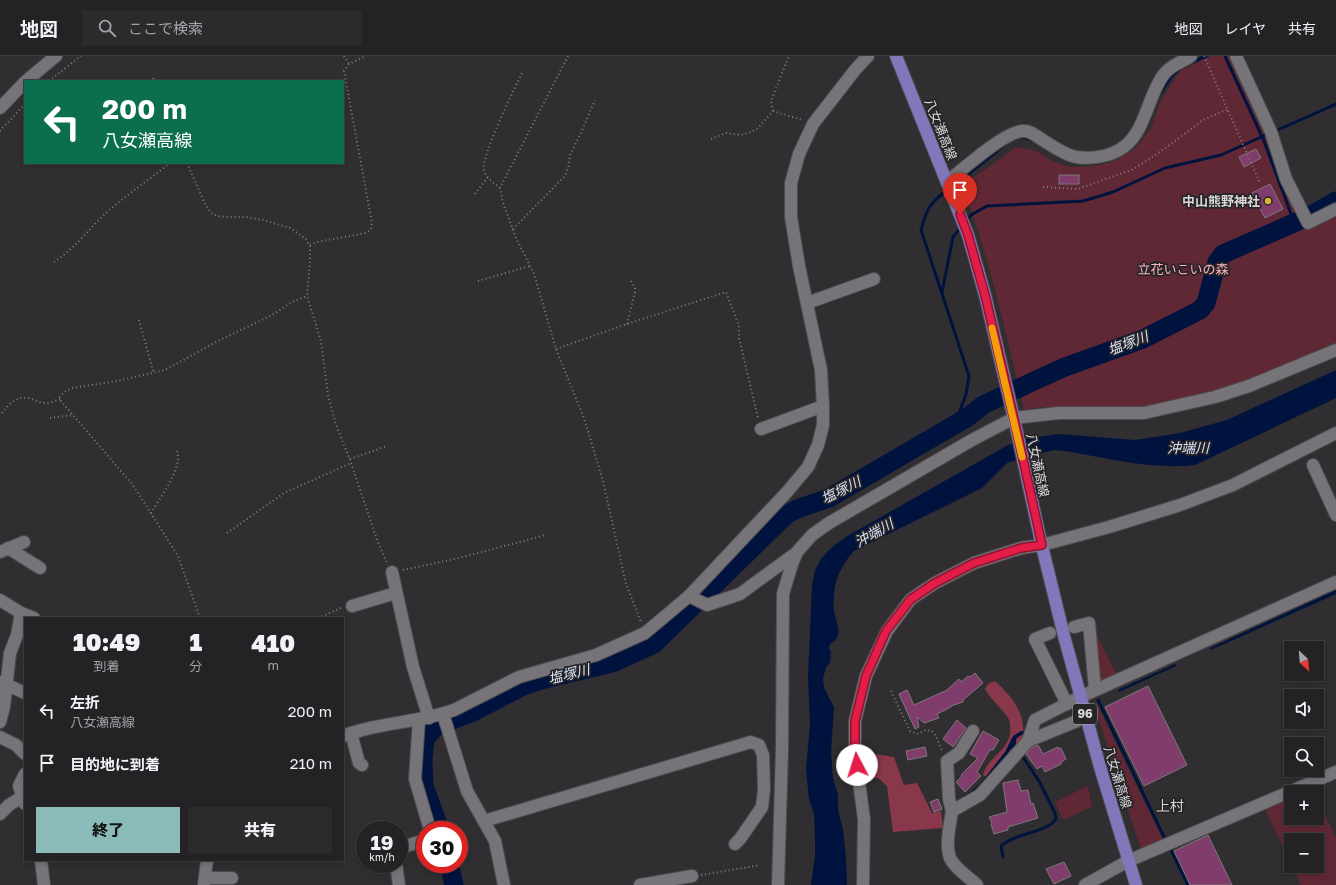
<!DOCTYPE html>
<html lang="ja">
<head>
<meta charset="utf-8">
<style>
	body { margin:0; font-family:"Golos Text","Noto Sans JP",sans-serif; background:#2c2a2d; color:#f1f3f6; height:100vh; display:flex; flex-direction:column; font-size:15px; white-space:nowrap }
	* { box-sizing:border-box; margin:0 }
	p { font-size:13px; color:#a3a4a7 }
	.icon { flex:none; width:22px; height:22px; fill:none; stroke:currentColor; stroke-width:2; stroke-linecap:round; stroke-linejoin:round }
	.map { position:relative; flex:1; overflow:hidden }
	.sheet { position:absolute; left:24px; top:561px; width:320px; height:244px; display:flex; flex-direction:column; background:#242225; border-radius:0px; box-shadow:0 2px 6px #0003,0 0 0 1px #413f42 }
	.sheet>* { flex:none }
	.hud { position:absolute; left:24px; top:24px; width:320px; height:84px; border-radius:0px; box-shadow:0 2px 6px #0003,0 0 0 1px #413f42; background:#0b6e4f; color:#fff; overflow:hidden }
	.needle { width:26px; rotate:154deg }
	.tools { position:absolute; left:1284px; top:585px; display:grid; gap:8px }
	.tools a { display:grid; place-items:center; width:40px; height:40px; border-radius:0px; background:#242225; box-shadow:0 2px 6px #0003,0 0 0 1px #413f42; font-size:20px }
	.speed { position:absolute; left:356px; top:765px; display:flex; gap:8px; font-size:20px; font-weight:700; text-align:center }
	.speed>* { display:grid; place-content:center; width:52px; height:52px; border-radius:50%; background:#242225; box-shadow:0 2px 6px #0003,0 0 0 1px #413f42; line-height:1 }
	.speed small { font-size:10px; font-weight:400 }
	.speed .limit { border:6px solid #d22; background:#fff; color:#111 }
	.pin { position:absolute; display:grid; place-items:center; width:34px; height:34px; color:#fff; margin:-41px -17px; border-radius:50% 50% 50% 0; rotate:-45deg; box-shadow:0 0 4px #0007 }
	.pin .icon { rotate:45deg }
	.me { position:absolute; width:44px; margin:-22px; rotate:355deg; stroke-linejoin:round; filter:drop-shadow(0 0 3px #0008) }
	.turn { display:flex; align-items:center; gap:14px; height:84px; padding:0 12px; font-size:18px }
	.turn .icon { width:52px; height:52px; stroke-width:2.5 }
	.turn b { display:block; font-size:28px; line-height:34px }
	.eta { display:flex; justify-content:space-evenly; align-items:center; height:68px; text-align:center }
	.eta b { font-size:24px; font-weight:800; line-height:28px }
	.button { display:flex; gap:8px; margin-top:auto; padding:8px 12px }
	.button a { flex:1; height:46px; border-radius:0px; background:#8bbbb9; color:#111; font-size:16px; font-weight:800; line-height:46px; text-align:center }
	.button a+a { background:#2c2a2d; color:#f1f3f6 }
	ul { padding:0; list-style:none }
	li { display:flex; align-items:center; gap:12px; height:52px; padding:0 12px }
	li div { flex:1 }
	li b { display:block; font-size:15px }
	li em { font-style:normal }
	header { display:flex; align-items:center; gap:24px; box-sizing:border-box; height:56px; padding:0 20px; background:#242225; border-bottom:1px solid #413f42 }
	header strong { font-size:19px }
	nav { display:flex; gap:22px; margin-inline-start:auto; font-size:14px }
	.search { width:280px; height:36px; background:#2c2a2d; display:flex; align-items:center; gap:10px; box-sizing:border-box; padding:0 14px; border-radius:0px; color:#a3a4a7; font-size:15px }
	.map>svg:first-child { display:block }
	.green { fill:#5f2834 }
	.forest { fill:#89384b }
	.water { fill:#00133e }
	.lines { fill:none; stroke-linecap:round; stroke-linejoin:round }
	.stream { stroke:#00133e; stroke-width:3 }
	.river { stroke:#00133e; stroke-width:19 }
	.building { fill:#803c6a; stroke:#7d797b }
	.minor-casing { stroke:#4e4c4e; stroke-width:14 }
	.major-casing { stroke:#4e4c4e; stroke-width:14 }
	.path { stroke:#817f81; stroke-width:2; stroke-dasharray:1 3; stroke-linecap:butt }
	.minor { stroke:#767478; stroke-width:12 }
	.major { stroke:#8177bb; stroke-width:12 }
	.route-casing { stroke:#92132f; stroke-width:10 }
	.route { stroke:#e11d48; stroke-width:7 }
	.slow { stroke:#f59e0b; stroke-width:7 }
	.poi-dot { fill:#ddb133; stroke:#262427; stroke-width:1.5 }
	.labels { text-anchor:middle; stroke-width:3.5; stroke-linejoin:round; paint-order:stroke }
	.shield { fill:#262427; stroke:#a3a1a4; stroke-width:1 }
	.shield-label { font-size:12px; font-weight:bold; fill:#d9d7d9 }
	.street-label { font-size:13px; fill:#d9d7d9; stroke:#262427 }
	.poi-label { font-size:13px; font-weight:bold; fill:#d9d7d9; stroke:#262427; text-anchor:end }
	.park-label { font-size:13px; fill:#fdb5c1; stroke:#262427 }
	.water-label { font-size:14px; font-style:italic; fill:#d6e2f4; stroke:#262427 }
	.neighbourhood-label { font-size:14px; fill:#d9d7d9; stroke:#262427 }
</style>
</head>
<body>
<header>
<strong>地図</strong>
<div class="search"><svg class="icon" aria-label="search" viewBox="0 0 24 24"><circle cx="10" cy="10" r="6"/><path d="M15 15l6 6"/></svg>ここで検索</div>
<nav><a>地図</a><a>レイヤ</a><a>共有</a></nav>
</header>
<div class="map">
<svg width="1336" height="829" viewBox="0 0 1336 829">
	<rect width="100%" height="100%" fill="#302e31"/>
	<g class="green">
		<path d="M1211 0H1230L1306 172 1336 158V291L1268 319 1196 343 1147 350 1044 351 1024 354C1006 277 989 201 962 128L989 111 1016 91 1037 95 1052 105 1070 111 1094 110 1113 106 1135 93 1151 72 1161 44 1180 15Z"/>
		<path d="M1097 579 1117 620 1100 627Z"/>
		<path d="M1098 650 1163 784 1141 794 1095 651Z"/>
		<path d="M1088 730 1092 751 1063 764 1055 746Z"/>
		<path d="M1291 742V762H1317V742L1336 782V829H1301L1292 810H1317V784H1291V808L1265 753Z"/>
	</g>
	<g class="forest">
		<path d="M995 625C1006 635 1018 648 1022 663 1023 668 1023 674 1024 679L1016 691 987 721 983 719C987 701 1013 693 1010 671 1010 668 1010 665 1008 662 1002 652 991 644 985 633L988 628Z"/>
		<path d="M862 696 894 701 904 729 917 727 932 757 941 755 943 772 893 776 887 730 878 722 865 723Z"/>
	</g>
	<g class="water">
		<path d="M1336 314V342L1195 409C1155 414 1105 402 1065 395L1055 394 1032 399 1007 407 982 432 854 495C845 505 838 517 835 530 834 538 833 547 834 555 836 568 845 580 830 588L829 592 831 596 830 607 826 611 823 623 824 632 834 651 831 696 833 722 838 739V754L843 773 846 803 847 829H811L815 799V781L814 758 809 743 806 713 810 669 808 621 812 530 815 514 821 503 830 493 844 482 1008 389 1031 382 1058 378 1135 384 1180 377 1227 364Z"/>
		<path d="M1336 534V538L1211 594 1210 592Z"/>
		<path d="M1175 608 1176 610 1119 636 1118 634Z"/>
		<path d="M1021 675H1024V678C1011 683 1016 688 1022 698L1014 692 1011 693 983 730 956 749 953 747 972 735 980 728 1005 696 1013 680Z"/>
	</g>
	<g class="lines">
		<g class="stream">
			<path d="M1225 0 1264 85 1294 166"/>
			<path d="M1192 6 1206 0"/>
			<path d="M1159 39 1171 21 1180 12"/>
			<path d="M1273 76 1336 48"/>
			<path d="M952 131 1011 84 1022 81 1033 84"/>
			<path d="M947 134C929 148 927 152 921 174L969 320 966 338 955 369"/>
			<path d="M966 165 971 159 987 150 1083 145 1113 136 1165 112 1221 99 1268 78"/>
			<path d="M942 236 953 181 961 171"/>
			<path d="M1098 644 1166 785"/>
			<path d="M1171 791 1170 792 1188 829"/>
			<path d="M1003 801 1001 790C1014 777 1047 777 1056 763L1055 757 1039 725 1021 698"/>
		</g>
		<g class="river">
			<path d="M440 774 424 730 423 703 425 683 436 670 473 656 523 630 541 624 612 607 654 588 786 459 797 453 829 442 968 361 983 349 1034 325 1065 311 1143 283 1200 254 1206 247 1217 206 1223 198 1310 160 1336 145"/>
			<path d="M449 808 454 829"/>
		</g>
	</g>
	<g class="building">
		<path d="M1256 93 1261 102 1244 111 1239 101Z"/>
		<rect x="1059" y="119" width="20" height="9"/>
		<path d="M1270 128 1283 153 1265 162 1252 137Z"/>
		<path d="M975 617 983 627 963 644V646L951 650V651L937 658 939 662 924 667 917 661 919 671 915 673 899 638 907 634 914 649 947 634 959 623 961 626 968 620 970 621Z"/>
		<path d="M1148 630 1187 709 1144 730 1105 651Z"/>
		<path d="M957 664 966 672 953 691 943 683Z"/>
		<path d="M983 675 999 684 993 694H990L977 716 981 720 965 736 956 726 962 720 961 719 978 702 970 698Z"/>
		<path d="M1038 689 1043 698 1058 691 1059 693 1061 692 1066 703 1061 706V708L1045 716 1042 710 1037 713 1026 698 1032 691Z"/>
		<path d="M925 691 927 700 908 704 906 695Z"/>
		<path d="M1018 724 1021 735 1028 734 1031 748 1033 747 1038 762 1008 771V774L994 778 991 768 992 767 989 761 1007 756 1003 727Z"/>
		<path d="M938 743 942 753 934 756 930 746Z"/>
		<path d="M1208 779 1232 829H1190L1174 795Z"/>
		<path d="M1064 806 1071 820 1054 828 1046 813Z"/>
	</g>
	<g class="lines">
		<defs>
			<g id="minor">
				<path d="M1236 0 1271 76 1286 123 1308 167 1336 153"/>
				<path d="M26 25 56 0"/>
				<path d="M0 52 25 26"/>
				<path d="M947 126C963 113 1003 77 1022 75 1032 74 1038 82 1046 86 1055 92 1066 99 1076 101 1088 103 1105 101 1115 96 1146 83 1145 43 1164 18 1172 8 1181 7 1191 0"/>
				<path d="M807 247 874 223"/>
				<path d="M761 373 823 350"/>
				<path d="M1313 409 1336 459"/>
				<path d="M8 492 40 512"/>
				<path d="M0 496 24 486"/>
				<path d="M392 516 413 611 429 662"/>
				<path d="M689 540 707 549 740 538 796 497"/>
				<path d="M0 544 21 557 34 562"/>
				<path d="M352 550 396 537"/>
				<path d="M1074 571 1089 567 1095 634"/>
				<path d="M1050 577 1035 583 1067 648"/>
				<path d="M1 626 25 637"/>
				<path d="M443 658 467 735 495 785 504 829"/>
				<path d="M419 663 415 723 430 774"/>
				<path d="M0 666 4 651 10 597 17 579 21 557"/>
				<path d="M351 677 359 707 362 709"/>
				<path d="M343 680C379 666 418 667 454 654L519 621 596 599 645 577 689 540 787 436 808 411 818 389 823 369V350L821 314 799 210 791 161V127L799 98 813 68 855 14 868 0"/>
				<path d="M0 681 16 689 25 698"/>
				<path d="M1028 685 1077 665"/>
				<path d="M25 718 19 730 25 748"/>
				<path d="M952 755 949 743 947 705 959 697 973 675"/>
				<path d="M0 758 9 749 22 741"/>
				<path d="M484 765 751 686 759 689 763 699 764 733 762 751 740 783 735 788"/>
				<path d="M399 794 403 791 425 784"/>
				<path d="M41 804 44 829"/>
				<path d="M396 808 399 829"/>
				<path d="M205 822H232"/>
				<path d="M204 829 207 804"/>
				<path d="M640 829 692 820"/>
				<path d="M778 829 782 694 783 538 792 508 797 496 812 479 829 467 972 384 1014 362 1059 357H1144L1215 341 1249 330 1336 294"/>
				<path d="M863 829 864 763 855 696V665L866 620 887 575 911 543 935 527 974 507 1021 492 1042 489 1109 471 1180 449 1233 429 1336 377"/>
				<path d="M977 829C969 821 955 813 950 802 945 788 950 769 952 755L980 739 1028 685 1035 664 1080 641 1336 526"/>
				<path d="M1085 829 1128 805 1336 716"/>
			</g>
			<path id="major" d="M896 0 968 179 985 239 1015 367 1041 486 1064 580 1100 711 1136 829"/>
		</defs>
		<use href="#minor" class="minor-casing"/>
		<use href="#major" class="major-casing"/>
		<g class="path">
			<path d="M344 0 349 8"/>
			<path d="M568 0 500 132 503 147 516 182 534 218 556 293 584 362 603 425 626 528 641 566"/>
			<path d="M1204 0 1260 127"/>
			<path d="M153 22 154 25"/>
			<path d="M49 25 81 0"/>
			<path d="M773 55 771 45 789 0"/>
			<path d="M773 55 802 64"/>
			<path d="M0 75 25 48"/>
			<path d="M711 83 726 77 741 79 751 76 758 72 773 55"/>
			<path d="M187 107 204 146 211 157 217 160 227 161H245L263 164 290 172 306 183 310 190V206L307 240 321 285 328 339 336 369 350 404 377 484 387 507"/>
			<path d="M1043 131 1078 133 1134 113 1167 91 1203 64 1228 53"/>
			<path d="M500 132C495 128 485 121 484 114 481 99 515 32 523 15"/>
			<path d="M475 138 488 121"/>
			<path d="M513 173 565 120 569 109 570 99 581 77 595 44"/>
			<path d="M310 189 317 186 366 177 371 173 372 167 344 15 349 8 366 0"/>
			<path d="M54 206C74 193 89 173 106 157 126 139 149 124 170 107"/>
			<path d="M478 225 530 210"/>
			<path d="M139 264 154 318"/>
			<path d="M627 268 635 236V232L630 223"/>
			<path d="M556 293 627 268 726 236 739 270V282L758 362"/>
			<path d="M2 357C8 349 16 340 28 342 34 343 39 347 46 347 51 347 56 344 61 343"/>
			<path d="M50 362 73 359"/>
			<path d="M350 403 387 390"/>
			<path d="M151 457C160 442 177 420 178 402 178 399 177 395 177 392"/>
			<path d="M227 477 284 437 351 407"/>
			<path d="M403 514 459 502 546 479"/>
			<path d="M200 562 178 500 140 440 132 428 61 345 60 341 64 336 72 332 117 325 165 314 218 285 272 259 292 246 307 240"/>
			<path d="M318 562 341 552"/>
			<path d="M891 635 910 675 917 678 926 674 932 675 936 680 942 695"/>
			<path d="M701 819 760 809"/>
		</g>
		<use href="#minor" class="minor"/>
		<use href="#major" class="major"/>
	</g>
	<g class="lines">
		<defs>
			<path id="route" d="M857 709 855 696V665L866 620 886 575 911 543 935 527 974 507 1021 492 1042 489 1015 367 985 239 968 179 960 158"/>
		</defs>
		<use href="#route" class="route-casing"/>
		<use href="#route" class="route"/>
		<path class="slow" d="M992 272 1022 401"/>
	</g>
	<circle class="poi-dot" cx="1268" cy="145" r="4"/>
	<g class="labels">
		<rect class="shield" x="1073" y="648" width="24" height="20" rx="3"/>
		<g class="shield-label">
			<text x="1085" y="662">96</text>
		</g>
		<g class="street-label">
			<text transform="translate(941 73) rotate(68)" y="5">八女瀬高線</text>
			<text transform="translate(1038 409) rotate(78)" y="5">八女瀬高線</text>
			<text transform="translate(1118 721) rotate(73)" y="5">八女瀬高線</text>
		</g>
		<g class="poi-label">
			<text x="1260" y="150">中山熊野神社</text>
		</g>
		<g class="park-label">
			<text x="1183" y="218">立花いこいの森</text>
		</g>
		<g class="water-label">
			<text transform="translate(1128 287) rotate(-21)" y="5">塩塚川</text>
			<text x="1188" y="397">沖端川</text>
			<text transform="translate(841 434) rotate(-27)" y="5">塩塚川</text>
			<text transform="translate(874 477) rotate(-30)" y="5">沖端川</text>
			<text transform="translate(569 618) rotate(-14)" y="5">塩塚川</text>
		</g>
		<g class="neighbourhood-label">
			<text x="1170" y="755">上村</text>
		</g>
	</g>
</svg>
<div class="tools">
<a><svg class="needle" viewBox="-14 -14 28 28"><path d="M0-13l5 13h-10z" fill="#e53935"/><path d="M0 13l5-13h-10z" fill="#a3a4a7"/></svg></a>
<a><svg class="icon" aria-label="sound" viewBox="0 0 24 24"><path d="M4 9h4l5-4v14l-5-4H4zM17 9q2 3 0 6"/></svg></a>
<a><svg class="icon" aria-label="search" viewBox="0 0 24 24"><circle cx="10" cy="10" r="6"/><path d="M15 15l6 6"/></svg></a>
<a>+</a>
<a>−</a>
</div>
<div class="speed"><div>19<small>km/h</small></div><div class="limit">30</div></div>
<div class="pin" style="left:960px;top:158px;background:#d93025"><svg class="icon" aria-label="arrive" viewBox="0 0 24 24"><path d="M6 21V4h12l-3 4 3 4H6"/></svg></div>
<svg class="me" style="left:857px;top:709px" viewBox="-20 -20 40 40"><circle r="19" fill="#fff"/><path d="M0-13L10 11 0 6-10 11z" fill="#e11d48"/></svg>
<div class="hud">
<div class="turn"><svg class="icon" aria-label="left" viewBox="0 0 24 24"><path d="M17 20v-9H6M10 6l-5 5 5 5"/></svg><div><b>200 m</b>八女瀬高線</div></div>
</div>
<section class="sheet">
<div class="eta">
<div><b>10:49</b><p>到着</p></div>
<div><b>1</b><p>分</p></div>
<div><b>410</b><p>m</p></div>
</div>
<ul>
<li><svg class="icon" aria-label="left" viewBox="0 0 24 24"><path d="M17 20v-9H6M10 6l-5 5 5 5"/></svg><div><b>左折</b><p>八女瀬高線</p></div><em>200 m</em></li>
<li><svg class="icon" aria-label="arrive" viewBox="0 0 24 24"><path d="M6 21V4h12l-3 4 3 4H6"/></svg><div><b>目的地に到着</b></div><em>210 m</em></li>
</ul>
<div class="button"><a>終了</a><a>共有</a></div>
</section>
</div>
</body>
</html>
